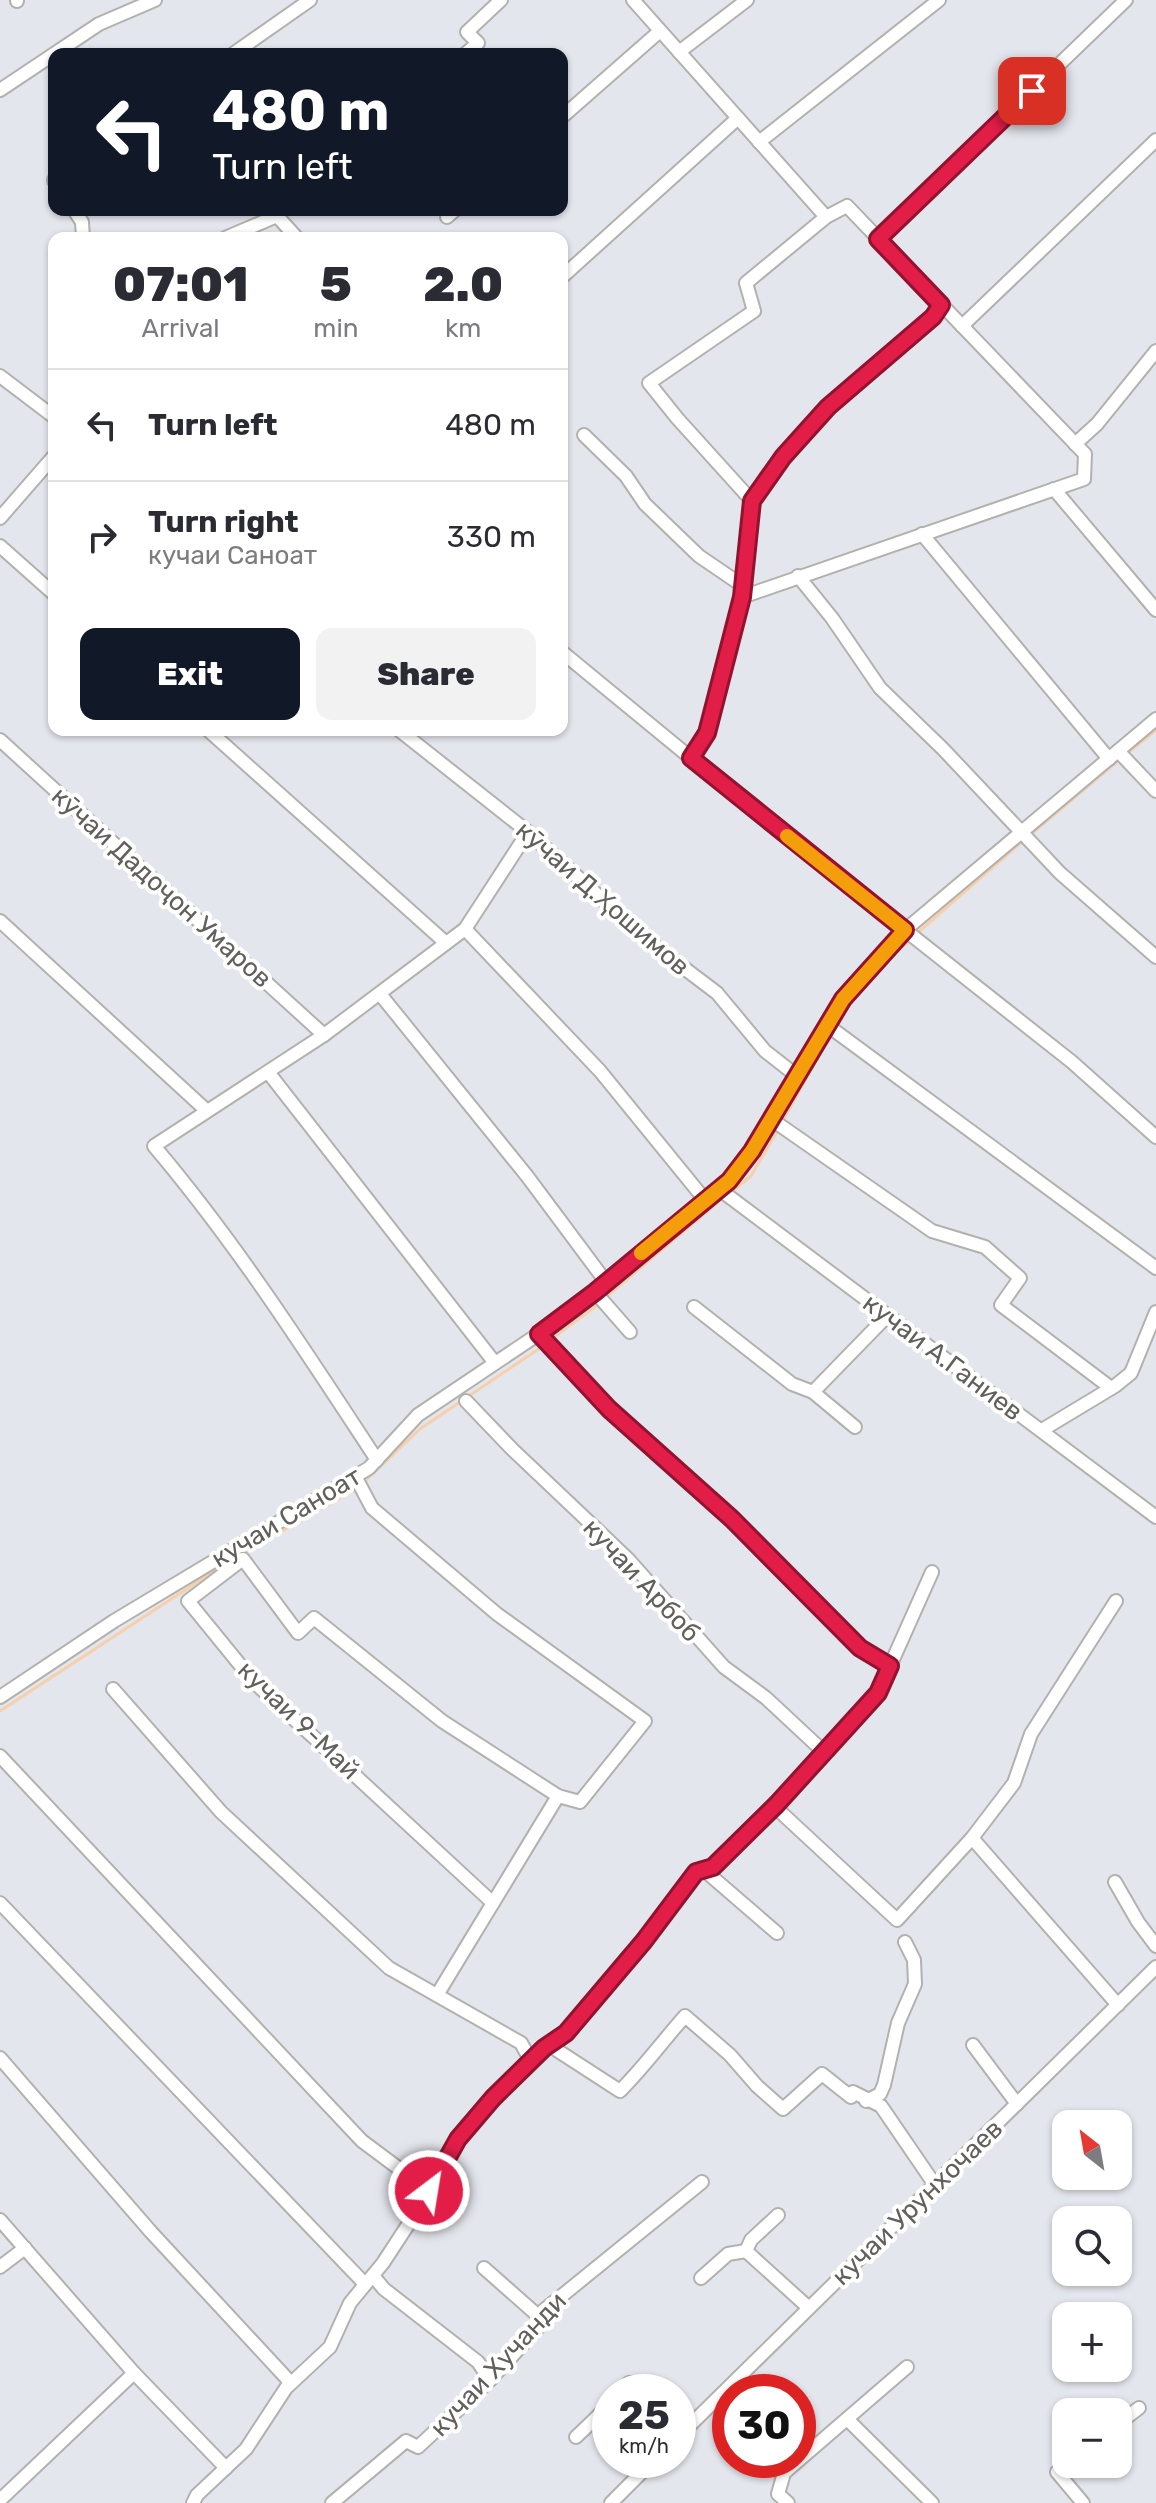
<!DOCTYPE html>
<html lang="en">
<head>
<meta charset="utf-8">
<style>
	body { margin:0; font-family:Rubik,sans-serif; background:#f2f2f3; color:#2b2b33; height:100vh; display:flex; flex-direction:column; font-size:30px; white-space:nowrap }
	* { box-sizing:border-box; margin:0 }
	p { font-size:26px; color:#7c7c81 }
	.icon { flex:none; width:44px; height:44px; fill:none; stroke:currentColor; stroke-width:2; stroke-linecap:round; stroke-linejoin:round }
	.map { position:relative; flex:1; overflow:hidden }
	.details { position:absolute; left:48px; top:232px; width:520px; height:504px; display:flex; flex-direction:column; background:#fff; border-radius:16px; box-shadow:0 2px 6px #0004 }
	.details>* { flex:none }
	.banner { position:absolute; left:48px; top:48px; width:520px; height:168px; border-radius:16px; box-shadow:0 2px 6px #0004; background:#111827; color:#fff; overflow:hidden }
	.needle { width:52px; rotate:329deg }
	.fabs { position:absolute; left:1052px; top:2110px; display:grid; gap:16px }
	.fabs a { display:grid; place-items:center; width:80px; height:80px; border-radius:16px; background:#fff; box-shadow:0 2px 6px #0004; font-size:40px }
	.speed { position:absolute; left:592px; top:2374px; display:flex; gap:16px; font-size:40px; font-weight:700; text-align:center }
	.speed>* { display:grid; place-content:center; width:104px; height:104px; border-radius:50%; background:#fff; box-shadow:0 2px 6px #0004; line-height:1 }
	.speed small { font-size:20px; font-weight:400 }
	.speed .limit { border:12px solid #d22; background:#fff; color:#111 }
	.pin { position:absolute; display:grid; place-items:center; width:68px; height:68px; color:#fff; margin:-34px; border-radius:16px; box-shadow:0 4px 12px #0006 }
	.me { position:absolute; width:88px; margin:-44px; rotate:31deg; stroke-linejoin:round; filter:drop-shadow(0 0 6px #0008) }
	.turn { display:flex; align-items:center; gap:28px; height:168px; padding:0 32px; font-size:36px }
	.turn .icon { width:104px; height:104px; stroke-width:2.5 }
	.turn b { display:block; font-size:56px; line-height:68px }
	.eta { display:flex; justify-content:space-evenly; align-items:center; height:136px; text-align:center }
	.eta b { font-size:48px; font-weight:800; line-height:56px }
	.primary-button { display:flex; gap:16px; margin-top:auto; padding:16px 32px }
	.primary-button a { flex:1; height:92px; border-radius:16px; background:#111827; color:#fff; font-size:32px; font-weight:800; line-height:92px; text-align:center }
	.primary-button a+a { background:#f2f2f3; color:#2b2b33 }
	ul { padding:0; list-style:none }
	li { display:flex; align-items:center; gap:24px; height:112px; padding:0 32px; border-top:2px solid #e1e1e2 }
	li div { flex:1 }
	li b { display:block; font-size:30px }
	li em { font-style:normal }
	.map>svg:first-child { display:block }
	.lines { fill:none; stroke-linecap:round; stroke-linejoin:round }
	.stream { stroke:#f7cfaa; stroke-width:3 }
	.minor-casing { stroke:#b3b1ad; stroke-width:16 }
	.minor { stroke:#fff; stroke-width:12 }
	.route-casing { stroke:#92132f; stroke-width:20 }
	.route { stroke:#e11d48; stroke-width:14 }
	.slow { stroke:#f59e0b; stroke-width:14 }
	.labels { text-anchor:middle; stroke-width:8; stroke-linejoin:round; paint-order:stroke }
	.street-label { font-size:26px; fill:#63605c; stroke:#fff }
</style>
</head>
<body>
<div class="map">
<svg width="1156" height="2503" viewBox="0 0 1156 2503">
	<rect width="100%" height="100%" fill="#e4e6ed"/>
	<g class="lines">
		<g class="stream">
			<path d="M1125 755 1156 730"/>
			<path d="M1030 835 1119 760"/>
			<path d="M915 935 1024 840"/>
			<path d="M882 964 910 940"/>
			<path d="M835 1027 851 999"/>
			<path d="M782 1122 831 1034"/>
			<path d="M731 1192 751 1176 779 1128"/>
			<path d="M606 1297 725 1196"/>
			<path d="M549 1341 600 1303"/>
			<path d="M362 1484 420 1429 543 1346"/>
			<path d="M241 1554 356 1489"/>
			<path d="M0 1711 234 1558"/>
		</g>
		<defs>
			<g id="minor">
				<path d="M17 0V1"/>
				<path d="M633 0 826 217"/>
				<path d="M679 52 747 0"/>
				<path d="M233 54 310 0"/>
				<path d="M465 54 478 43 467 32 501 0"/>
				<path d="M0 90 99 24 155 0"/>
				<path d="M562 117 660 31"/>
				<path d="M759 142 939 0"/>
				<path d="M54 180V181"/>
				<path d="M74 210 82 222 83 238"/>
				<path d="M277 216 297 238"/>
				<path d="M447 217 455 210"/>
				<path d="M225 238 277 216 283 210"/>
				<path d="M878 239 1126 0"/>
				<path d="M562 277 738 118"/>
				<path d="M962 326 1156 140"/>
				<path d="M0 376 54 417"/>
				<path d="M584 435 626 476 645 504 699 556 743 586"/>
				<path d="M1075 444 1097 424 1156 351"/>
				<path d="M1054 489 1156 610"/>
				<path d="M752 501 783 457 828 407 933 317 941 305"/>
				<path d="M0 518 54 456"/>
				<path d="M922 534 1109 759"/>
				<path d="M0 546 54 594"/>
				<path d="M798 576 832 618 880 688 943 749 1060 873 1156 957"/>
				<path d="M562 652 776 828 1072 1062 1156 1137"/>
				<path d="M208 730 446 943"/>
				<path d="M399 730 528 832 647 940 717 993 765 1051 797 1076"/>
				<path d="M0 740 324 1035"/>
				<path d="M1118 751 1156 791"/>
				<path d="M691 758 707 733 742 597 752 501 677 418 649 383 754 311 746 283 826 217 847 206 1085 454 1084 479 742 597"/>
				<path d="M0 921 207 1111"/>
				<path d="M465 929 600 1071 705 1200"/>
				<path d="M380 994 527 1176 606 1282"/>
				<path d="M827 1025 1156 1268"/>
				<path d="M268 1072 495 1363"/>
				<path d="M771 1119 932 1231 985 1247 1020 1278 1001 1305 1111 1388"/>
				<path d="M719 1189 1156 1517"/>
				<path d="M595 1292 630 1332"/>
				<path d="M694 1307 792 1384 813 1392"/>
				<path d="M539 1334 609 1409 732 1519 860 1648 890 1666"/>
				<path d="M466 1401 512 1449 628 1559 724 1667 766 1698 824 1752"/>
				<path d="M855 1427 813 1392 888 1315"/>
				<path d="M1042 1430 1115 1386 1131 1373 1156 1312"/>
				<path d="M377 1460C306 1352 237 1244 154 1146L324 1035 465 929 528 832"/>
				<path d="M355 1476 372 1508 497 1614 645 1721 580 1802 558 1796 442 1721 314 1618 298 1633 243 1559 188 1601 254 1682 493 1903"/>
				<path d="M113 1689 221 1812 389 1968 521 2043 531 2061"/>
				<path d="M0 1697 114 1621 369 1468 418 1415 561 1319 729 1181 752 1151 843 999 905 930 1156 719"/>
				<path d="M0 1756 362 2141 429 2191"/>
				<path d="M774 1806 897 1920 972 1838 1014 1783 1031 1734 1116 1601"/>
				<path d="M972 1838 1118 2005"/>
				<path d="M704 1870 777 1933"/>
				<path d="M1115 1882 1138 1922 1156 1946"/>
				<path d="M0 1903 365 2284"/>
				<path d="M437 1995 558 1796"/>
				<path d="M549 2045 620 2091C644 2067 662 2042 685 2016L730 2055 757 2086 783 2109 822 2074 851 2097 853 2092 881 2106 935 2185"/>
				<path d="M973 2045 1017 2104"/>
				<path d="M0 2058 151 2232 291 2383"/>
				<path d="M866 2101 880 2094 884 2085 898 2023 915 1984 914 1960 905 1942"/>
				<path d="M778 2215 751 2240 746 2251 809 2308"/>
				<path d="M0 2220 134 2373 226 2468"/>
				<path d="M0 2267 25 2248"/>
				<path d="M484 2268 544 2321"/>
				<path d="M373 2276 384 2289 478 2362 490 2380"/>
				<path d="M701 2278 728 2254 746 2251"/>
				<path d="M622 2392 629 2383"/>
				<path d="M598 2416 610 2404"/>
				<path d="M847 2419 932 2503"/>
				<path d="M1118 2424 1139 2408"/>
				<path d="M576 2437 598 2416 610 2428"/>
				<path d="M678 2437 1156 1967"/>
				<path d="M1067 2464 1057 2472 1083 2503"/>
				<path d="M0 2500 134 2373"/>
				<path d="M193 2503 197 2495 246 2449 286 2388 330 2347 350 2303 383 2263 417 2211 458 2139 493 2098 531 2061 566 2033 644 1941 696 1872 713 1867 777 1804 878 1693 932 1572"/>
				<path d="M332 2503 406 2441 418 2447 490 2380 544 2321 548 2317 543 2311 702 2182"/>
				<path d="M611 2503 654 2460"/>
				<path d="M788 2503 778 2494 784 2473 907 2367"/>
			</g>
		</defs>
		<use href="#minor" class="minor-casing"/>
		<use href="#minor" class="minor"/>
	</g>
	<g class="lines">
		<defs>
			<path id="route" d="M429 2191 458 2139 493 2098 544 2048 566 2033 644 1941 696 1872 713 1867 777 1804 878 1693 890 1666 860 1648 732 1519 609 1409 539 1334 595 1292 729 1181 752 1151 843 999 905 930 691 758 707 733 742 597 752 501 783 457 828 407 933 317 941 305 878 239 1032 91"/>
		</defs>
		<use href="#route" class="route-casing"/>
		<use href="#route" class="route"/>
		<path class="slow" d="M641 1253 729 1181 752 1151 843 999 905 930 787 836"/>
	</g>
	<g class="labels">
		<g class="street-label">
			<text transform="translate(162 887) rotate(42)" y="9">кӯчаи Дадоҷон Умаров</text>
			<text transform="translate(603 898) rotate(41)" y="9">кӯчаи Д.Ҳошимов</text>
			<text transform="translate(943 1357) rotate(37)" y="9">кучаи А.Ганиев</text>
			<text transform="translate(286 1517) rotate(-31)" y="9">кучаи Саноат</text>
			<text transform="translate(642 1580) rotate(47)" y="9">кучаи Арбоб</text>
			<text transform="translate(299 1720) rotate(44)" y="9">кучаи 9-Май</text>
			<text transform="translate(917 2202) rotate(-44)" y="9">кучаи Урунхочаев</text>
			<text transform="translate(498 2364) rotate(-47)" y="9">кучаи Хучанди</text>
		</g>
	</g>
</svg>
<div class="fabs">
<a><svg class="needle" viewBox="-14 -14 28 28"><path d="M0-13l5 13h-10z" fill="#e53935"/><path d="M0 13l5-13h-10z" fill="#7c7c81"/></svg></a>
<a><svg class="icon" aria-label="search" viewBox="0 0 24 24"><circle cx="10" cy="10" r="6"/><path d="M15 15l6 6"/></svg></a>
<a>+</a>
<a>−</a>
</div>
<div class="speed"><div>25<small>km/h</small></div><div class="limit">30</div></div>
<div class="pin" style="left:1032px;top:91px;background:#d93025"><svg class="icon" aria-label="arrive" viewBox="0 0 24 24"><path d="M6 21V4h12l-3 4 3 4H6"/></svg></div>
<svg class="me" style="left:429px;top:2191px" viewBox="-20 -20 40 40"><circle r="17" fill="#e11d48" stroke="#fff" stroke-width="3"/><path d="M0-11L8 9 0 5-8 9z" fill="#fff"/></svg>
<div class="banner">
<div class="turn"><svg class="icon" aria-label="left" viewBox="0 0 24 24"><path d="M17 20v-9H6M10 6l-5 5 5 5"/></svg><div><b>480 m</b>Turn left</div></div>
</div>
<section class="details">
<div class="eta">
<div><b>07:01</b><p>Arrival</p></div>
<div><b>5</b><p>min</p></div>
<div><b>2.0</b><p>km</p></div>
</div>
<ul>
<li><svg class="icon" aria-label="left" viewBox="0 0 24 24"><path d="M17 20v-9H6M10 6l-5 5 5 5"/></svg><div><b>Turn left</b></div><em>480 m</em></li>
<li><svg class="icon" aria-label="right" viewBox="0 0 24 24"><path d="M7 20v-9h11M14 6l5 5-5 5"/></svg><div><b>Turn right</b><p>кучаи Саноат</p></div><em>330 m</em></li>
</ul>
<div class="primary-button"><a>Exit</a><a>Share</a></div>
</section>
</div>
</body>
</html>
